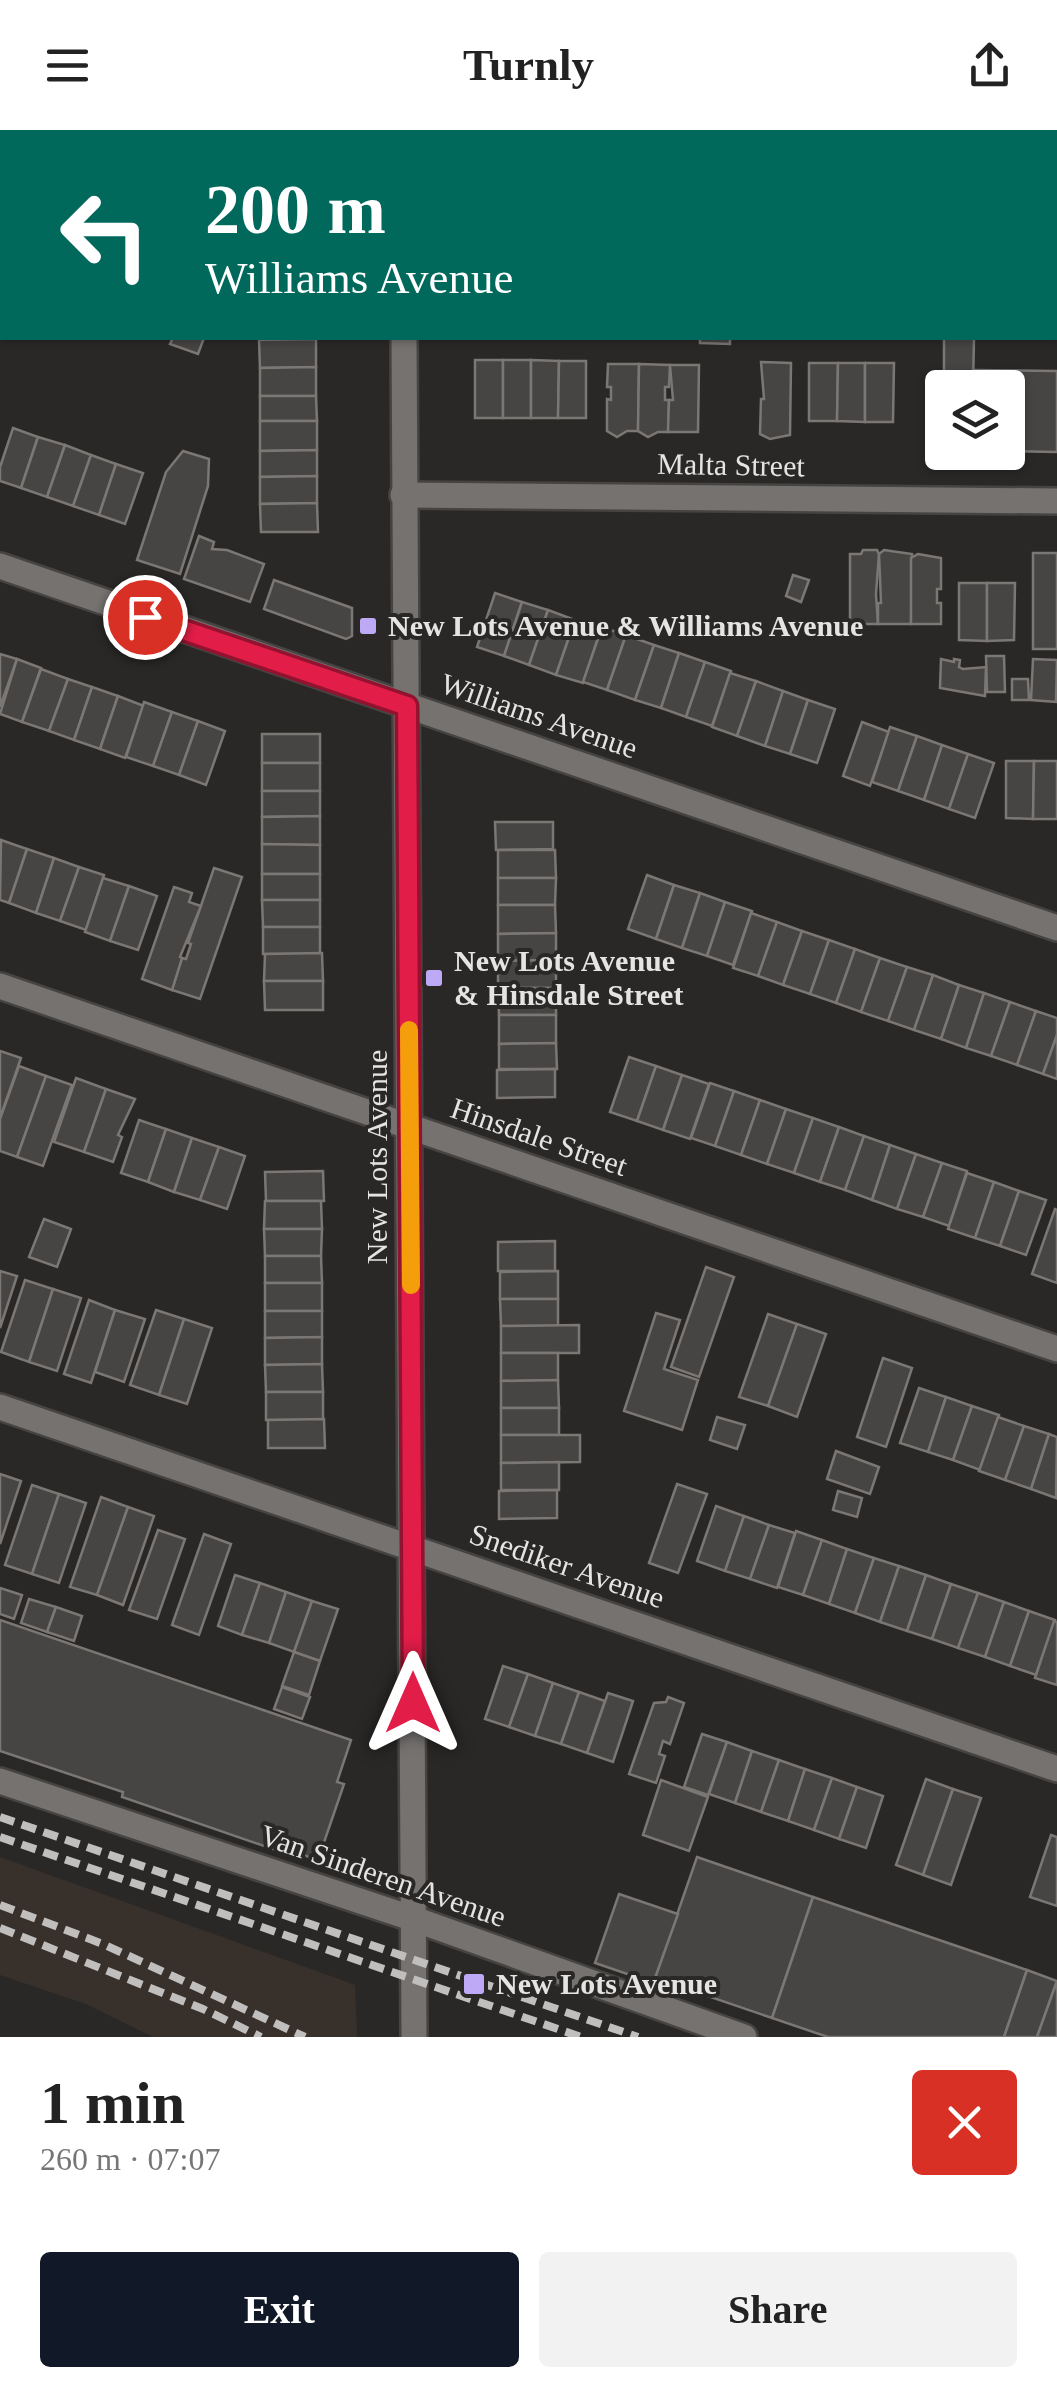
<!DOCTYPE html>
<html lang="en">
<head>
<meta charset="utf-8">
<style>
	body { margin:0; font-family:"Times New Roman",serif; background:#f2f2f2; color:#222; height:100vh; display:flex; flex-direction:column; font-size:38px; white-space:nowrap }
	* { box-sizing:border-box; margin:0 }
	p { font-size:32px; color:#767676 }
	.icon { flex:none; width:55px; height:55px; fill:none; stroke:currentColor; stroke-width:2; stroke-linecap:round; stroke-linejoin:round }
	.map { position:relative; height:1907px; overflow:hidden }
	.drawer { display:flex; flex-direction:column; background:#fff; flex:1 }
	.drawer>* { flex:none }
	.banner { position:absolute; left:0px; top:0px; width:1058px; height:210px; box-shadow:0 2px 8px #0004; background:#00695c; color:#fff; overflow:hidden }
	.fabs { position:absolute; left:925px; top:240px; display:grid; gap:20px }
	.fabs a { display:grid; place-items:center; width:100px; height:100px; border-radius:10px; background:#fff; box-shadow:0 2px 8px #0004; font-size:50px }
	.pin { position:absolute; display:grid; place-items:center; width:85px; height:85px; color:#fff; margin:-42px; border:5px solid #fff; border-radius:50%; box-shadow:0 2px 10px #0007 }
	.me { position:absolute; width:110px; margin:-55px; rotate:0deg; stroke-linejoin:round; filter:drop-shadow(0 0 8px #0008) }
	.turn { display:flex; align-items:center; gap:35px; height:210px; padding:0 40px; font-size:45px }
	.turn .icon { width:130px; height:130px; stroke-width:2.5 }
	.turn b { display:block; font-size:70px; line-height:85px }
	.round { display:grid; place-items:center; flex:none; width:105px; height:105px; border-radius:10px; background:#f2f2f2 }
	.summary { display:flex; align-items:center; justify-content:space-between; height:170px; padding:0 40px }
	h1 { font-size:60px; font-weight:700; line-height:75px }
	.cta { display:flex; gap:20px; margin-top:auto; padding:20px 40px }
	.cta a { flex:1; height:115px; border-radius:10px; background:#111827; color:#fff; font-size:40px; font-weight:700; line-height:115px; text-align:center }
	.cta a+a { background:#f2f2f2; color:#222 }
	header { display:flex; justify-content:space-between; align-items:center; height:130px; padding:0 40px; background:#fff; font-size:45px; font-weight:700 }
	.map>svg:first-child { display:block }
	.built { fill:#38312b }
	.garden { fill:#634323 }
	.building { fill:#474543; stroke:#7a7775; stroke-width:2.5 }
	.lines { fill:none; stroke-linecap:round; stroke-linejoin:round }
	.street-casing { stroke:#454442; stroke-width:30 }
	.secondary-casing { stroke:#454442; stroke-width:30 }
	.street { stroke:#757270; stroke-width:25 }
	.secondary { stroke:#757270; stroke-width:25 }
	.rail { stroke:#c0bfbe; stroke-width:8; stroke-dasharray:15 8; stroke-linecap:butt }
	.route-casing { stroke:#92132f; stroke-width:25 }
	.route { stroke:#e11d48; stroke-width:18 }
	.slow { stroke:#f59e0b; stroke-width:18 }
	.poi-dot { fill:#bda9f5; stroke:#2a2826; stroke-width:4 }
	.labels { text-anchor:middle; stroke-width:8; stroke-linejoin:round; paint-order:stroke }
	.street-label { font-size:30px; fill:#e5e4e3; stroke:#2a2826 }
	.poi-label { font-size:30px; font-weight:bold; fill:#e5e4e3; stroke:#2a2826; text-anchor:start }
</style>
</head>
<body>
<header><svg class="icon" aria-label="menu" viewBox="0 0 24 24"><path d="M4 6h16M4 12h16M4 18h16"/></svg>Turnly<svg class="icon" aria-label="share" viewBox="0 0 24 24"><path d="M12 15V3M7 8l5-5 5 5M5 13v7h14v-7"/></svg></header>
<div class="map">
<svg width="1057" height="1907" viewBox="0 0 1057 1907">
	<rect width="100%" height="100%" fill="#2a2826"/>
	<path class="built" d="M0 1727 355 1855 357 1907H153L86 1874 0 1845Z"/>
	<path class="garden" d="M99 0H353V2H98Z"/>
	<g class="building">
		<rect x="1055" y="35" width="2" height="80"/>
		<path d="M173 208H204L198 224 170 214Z"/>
		<path d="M700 208H730V214L700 213Z"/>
		<path d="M944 208H974L973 258H944Z"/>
		<path d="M316 209V237L260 238 259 210Z"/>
		<rect x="475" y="230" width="28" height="58"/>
		<rect x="503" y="230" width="28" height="58"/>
		<path d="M531 230 559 231 558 288H531Z"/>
		<path d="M559 231H586V288H558Z"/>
		<path d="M761 232 791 233 790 305 770 309 760 304 761 269H764Z"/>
		<path d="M809 233H838L837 291H809Z"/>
		<path d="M838 233H865V292L837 291Z"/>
		<path d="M865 233H894L893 292H865Z"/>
		<path d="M608 234H639L638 301H627L617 307 607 301V269L611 270V257H607Z"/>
		<path d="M639 234 670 235 669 257H665V270H669L668 302H658L648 307 638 301Z"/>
		<path d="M670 235H699L698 302H668L669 270H673Z"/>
		<path d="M316 237V266H260V238Z"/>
		<path d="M973 240 1057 241V322L1008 321V258H973Z"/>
		<path d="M260 266H316L317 291H260Z"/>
		<path d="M260 291H317V320L260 321Z"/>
		<path d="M13 298 38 307 21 358 0 351V337Z"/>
		<path d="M38 307 65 315 47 367 21 358Z"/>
		<path d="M65 315 91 325 73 376 47 367Z"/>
		<path d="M317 320V346L260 347V321Z"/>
		<path d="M183 321 209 329 208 356 180 444 137 430 166 342Z"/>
		<path d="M91 325 116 334 99 385 73 376Z"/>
		<path d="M116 334 143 343 125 394 99 385Z"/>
		<path d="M317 346V373L260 374V347Z"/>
		<path d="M317 373 318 402H261L260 374Z"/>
		<path d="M199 406 214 412 212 419 227 420 264 434 250 472 184 449Z"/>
		<path d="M863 420H877L879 424 876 464 878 494H850V424H861Z"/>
		<path d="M884 420 912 424 911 494H878V473H881L879 424Z"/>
		<rect x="1033" y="423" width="24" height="96"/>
		<path d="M918 424 941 428V459H937V473H941V494H911V428Z"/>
		<path d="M793 445 809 450 801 472 786 466Z"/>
		<path d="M274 450 352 478V506L346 509 264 479Z"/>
		<path d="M959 453H987V511L959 510Z"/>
		<path d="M987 453H1015L1014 510 987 511Z"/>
		<path d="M495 463 522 472 504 526 477 517Z"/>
		<path d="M522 472 548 480 529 535 504 526Z"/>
		<path d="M548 480 575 490 556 545 529 535Z"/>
		<path d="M575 490 601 499 583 553 556 545Z"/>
		<path d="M602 497 626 505 607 560 583 552Z"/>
		<path d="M626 505 654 515 635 570 607 560Z"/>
		<path d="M654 515 679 523 661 578 635 570Z"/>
		<path d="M679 523 705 532 686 587 661 578Z"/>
		<path d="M0 524 17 529 0 577Z"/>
		<path d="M986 526H1004L1005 562H987Z"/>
		<path d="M17 529 41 538 22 592 0 584Z"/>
		<path d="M941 529 954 532V529L960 530 959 537 963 539 986 537 985 566 940 558Z"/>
		<path d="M1033 529 1057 530 1056 572 1031 570Z"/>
		<path d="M705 532 731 541 712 596 686 587Z"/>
		<path d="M41 539 68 549 49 601 22 592Z"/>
		<path d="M730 543 756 551 737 606 712 597Z"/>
		<path d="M68 549 92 557 74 610 49 601Z"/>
		<path d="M1012 549H1028L1029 570H1012Z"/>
		<path d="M756 551 783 561 765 616 737 606Z"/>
		<path d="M92 557 118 566 100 619 74 610Z"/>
		<path d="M783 561 808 570 790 624 765 616Z"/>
		<path d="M118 566 144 576 125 628 100 619Z"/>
		<path d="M808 570 835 579 817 633 790 624Z"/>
		<path d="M144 572 172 582 153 636 126 627Z"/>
		<path d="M172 582 198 591 179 645 153 636Z"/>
		<path d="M198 591 225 601 206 655 179 645Z"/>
		<path d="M862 592 889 602 870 656 843 646Z"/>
		<path d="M890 597 917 606 898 661 872 652Z"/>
		<rect x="262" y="604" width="58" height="29"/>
		<path d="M917 606 942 615 924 670 898 661Z"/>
		<path d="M942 615 968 624 949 679 924 670Z"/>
		<path d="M968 624 994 633 975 688 949 679Z"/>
		<path d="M1006 631H1034L1033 689 1006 688Z"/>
		<path d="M1034 631H1057V689H1033Z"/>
		<rect x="262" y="633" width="58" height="28"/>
		<path d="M262 661H320V686L262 687Z"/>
		<path d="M320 686V715L262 714V687Z"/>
		<path d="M495 692H553V719L496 720Z"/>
		<path d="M1 710 27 719 9 773 0 770Z"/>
		<path d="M262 714 320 715V744H262Z"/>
		<path d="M27 719 54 728 36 783 9 773Z"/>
		<path d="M498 720H555L556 748H498Z"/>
		<path d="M54 728 79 737 60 791 36 783Z"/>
		<path d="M79 737 104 745 86 800 60 791Z"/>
		<path d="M214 738 242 747 200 869 172 860 182 828 186 829 191 814 188 813Z"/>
		<rect x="262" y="744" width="58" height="26"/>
		<path d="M647 745 674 755 656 809 628 799Z"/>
		<path d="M103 748 129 756 110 811 85 802Z"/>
		<path d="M498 748H556L555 775H498Z"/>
		<path d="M674 755 700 763 682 818 656 809Z"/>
		<path d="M129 756 157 766 138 820 110 811Z"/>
		<path d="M174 757 192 763 189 772 201 776 180 827 182 828 172 860 142 849Z"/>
		<path d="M700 763 725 772 707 826 682 818Z"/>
		<path d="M262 770H320V797H263Z"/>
		<path d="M725 772 752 781 733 835 707 826Z"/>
		<path d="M498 775H555L556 803 498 804Z"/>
		<path d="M751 783 777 792 758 846 733 838Z"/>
		<path d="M777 792 802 801 783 855 758 846Z"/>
		<rect x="263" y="797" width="57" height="27"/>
		<path d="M802 801 829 810 810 864 783 855Z"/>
		<path d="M556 803V830L498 831V804Z"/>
		<path d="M829 810 855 819 836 873 810 864Z"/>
		<path d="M855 819 880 828 861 882 836 873Z"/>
		<path d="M322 823 323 851H264L265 824Z"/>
		<path d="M880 828 907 837 888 891 861 882Z"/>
		<path d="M556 830V858H498V831Z"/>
		<path d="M907 837 933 845 914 900 888 891Z"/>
		<path d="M933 845 959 855 941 909 914 900Z"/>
		<path d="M264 851H323V880H265Z"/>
		<path d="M959 855 984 863 966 918 941 909Z"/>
		<path d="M498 858H556V885H499Z"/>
		<path d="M984 863 1010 872 991 926 966 918Z"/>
		<path d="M1010 872 1036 881 1017 935 991 926Z"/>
		<path d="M1036 881 1057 888V905L1043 944 1017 935Z"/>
		<path d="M499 885H556V913L499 914Z"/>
		<path d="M1057 905V949L1043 944Z"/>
		<path d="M556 913 557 939H499V914Z"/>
		<path d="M0 921 21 928 0 988Z"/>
		<path d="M629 927 656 936 637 991 610 982Z"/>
		<path d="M19 936 46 946 17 1027 0 1021V989Z"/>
		<path d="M656 936 682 945 663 1000 637 991Z"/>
		<path d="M555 939V967L497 968V940Z"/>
		<path d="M682 945 709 954 690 1009 663 1000Z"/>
		<path d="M46 946 72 955 43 1036 17 1027Z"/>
		<path d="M76 948 106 959 84 1022 54 1012Z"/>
		<path d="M710 953 734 961 715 1016 691 1008Z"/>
		<path d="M106 959 135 969 118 1005 122 1007 113 1032 84 1022Z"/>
		<path d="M734 961 760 970 741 1025 715 1016Z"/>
		<path d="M760 970 786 979 767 1034 741 1025Z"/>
		<path d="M786 979 813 988 794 1043 767 1034Z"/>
		<path d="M813 988 839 997 820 1052 794 1043Z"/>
		<path d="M139 990 166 999 148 1052 121 1043Z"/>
		<path d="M839 997 864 1006 845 1060 820 1052Z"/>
		<path d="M166 999 192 1008 174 1062 148 1052Z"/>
		<path d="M864 1006 890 1015 872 1070 845 1060Z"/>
		<path d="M192 1008 219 1017 200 1070 174 1062Z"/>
		<path d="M890 1015 916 1024 897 1079 872 1070Z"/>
		<path d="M219 1017 245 1026 227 1079 200 1070Z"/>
		<path d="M916 1024 942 1033 923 1087 897 1079Z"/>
		<path d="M942 1033 967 1041 949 1096 923 1087Z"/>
		<path d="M323 1041 324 1071H266L265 1042Z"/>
		<path d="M967 1043 994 1052 975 1108 948 1099Z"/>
		<path d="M994 1052 1019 1061 1000 1116 975 1108Z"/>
		<path d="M1019 1061 1046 1070 1026 1125 1000 1116Z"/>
		<path d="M265 1071H321L322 1099H264Z"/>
		<path d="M1055 1079 1057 1080V1153L1032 1144Z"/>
		<path d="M44 1089 71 1099 57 1137 29 1127Z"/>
		<path d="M264 1099H322L321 1126H265Z"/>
		<path d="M555 1111V1141H498V1112Z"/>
		<path d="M265 1126H321L322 1153H265Z"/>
		<path d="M706 1137 734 1147 699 1247 671 1237Z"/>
		<path d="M0 1141 17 1146 0 1198Z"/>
		<path d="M558 1141V1169H500V1142Z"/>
		<path d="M25 1150 53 1159 29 1232 1 1222Z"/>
		<rect x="265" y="1153" width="57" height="28"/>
		<path d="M53 1159 81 1168 57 1241 29 1232Z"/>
		<path d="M500 1169H558V1196H501Z"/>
		<path d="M89 1170 115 1180 91 1253 64 1244Z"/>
		<path d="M115 1180 145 1189 124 1252 95 1242Z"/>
		<path d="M156 1180 184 1189 159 1265 130 1255Z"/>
		<path d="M265 1181H322V1207L265 1208Z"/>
		<path d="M656 1183 680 1190 664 1239 698 1250 682 1300 624 1281Z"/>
		<path d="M768 1184 797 1194 768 1276 739 1267Z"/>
		<path d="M184 1189 212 1198 187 1274 159 1265Z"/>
		<path d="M797 1194 826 1204 797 1287 768 1276Z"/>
		<path d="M579 1195V1223H501V1196Z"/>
		<path d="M322 1207V1234L265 1235V1208Z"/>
		<path d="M501 1223H558V1250L501 1251Z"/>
		<path d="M883 1228 912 1238 886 1317 857 1307Z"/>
		<path d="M322 1234 323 1262H266L265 1235Z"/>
		<path d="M558 1250 559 1278H501V1251Z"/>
		<path d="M919 1258 946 1267 928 1322 900 1313Z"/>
		<rect x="266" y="1262" width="57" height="28"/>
		<path d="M946 1267 972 1276 953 1330 928 1322Z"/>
		<path d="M972 1276 999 1285 980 1340 953 1330Z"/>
		<rect x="501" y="1278" width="58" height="27"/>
		<path d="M717 1287 745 1295 737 1319 710 1310Z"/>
		<path d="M998 1287 1024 1296 1005 1350 979 1341Z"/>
		<path d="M324 1289 325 1318H268V1290Z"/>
		<path d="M1024 1296 1049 1304 1031 1359 1005 1350Z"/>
		<path d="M1049 1304 1057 1307 1056 1368 1031 1359Z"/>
		<path d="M501 1305H580V1332L501 1333Z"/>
		<path d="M836 1321 879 1337 870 1364 827 1349Z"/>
		<path d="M559 1332V1360H501V1333Z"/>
		<path d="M0 1344 21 1351 0 1414Z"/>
		<path d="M677 1354 707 1364 678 1443 649 1433Z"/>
		<path d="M32 1355 59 1364 32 1444 5 1435Z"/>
		<path d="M557 1360V1388L499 1389V1361Z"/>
		<path d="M838 1361 862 1368 857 1387 833 1380Z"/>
		<path d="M59 1364 86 1373 59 1453 32 1444Z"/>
		<path d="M101 1367 128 1377 97 1465 70 1457Z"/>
		<path d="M716 1376 744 1386 725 1441 697 1431Z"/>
		<path d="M128 1377 154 1386 123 1475 97 1465Z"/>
		<path d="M744 1386 769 1395 750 1449 725 1441Z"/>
		<path d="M769 1395 795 1403 777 1458 750 1449Z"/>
		<path d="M158 1400 185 1409 157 1489 129 1480Z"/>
		<path d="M796 1401 822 1410 803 1465 778 1457Z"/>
		<path d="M204 1404 231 1414 199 1505 172 1495Z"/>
		<path d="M822 1410 847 1419 829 1474 803 1465Z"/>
		<path d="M847 1419 874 1428 855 1483 829 1474Z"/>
		<path d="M874 1428 899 1436 880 1492 855 1483Z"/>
		<path d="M899 1436 926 1445 907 1501 880 1492Z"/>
		<path d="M235 1445 260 1453 242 1505 218 1496Z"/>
		<path d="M926 1445 951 1454 932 1509 907 1501Z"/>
		<path d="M260 1453 286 1462 269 1513 242 1505Z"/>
		<path d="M951 1454 978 1463 958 1518 932 1509Z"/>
		<path d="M0 1458 22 1465 14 1489 0 1484Z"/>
		<path d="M286 1462 312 1471 294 1522 269 1513Z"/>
		<path d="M978 1463 1004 1472 985 1527 958 1518Z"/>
		<path d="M29 1469 56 1477 47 1502 21 1493Z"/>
		<path d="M312 1471 338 1479 320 1531 294 1522Z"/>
		<path d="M1004 1472 1029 1481 1010 1536 985 1527Z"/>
		<path d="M56 1477 82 1486 74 1511 47 1502Z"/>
		<path d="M1029 1481 1055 1490 1036 1545 1010 1536Z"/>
		<path d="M0 1490 351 1610 337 1652 344 1654 318 1730 297 1723 296 1727 122 1667 123 1662 0 1621Z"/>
		<path d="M1054 1491 1057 1492V1555L1035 1548Z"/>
		<path d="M294 1522 320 1531 309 1565 282 1556Z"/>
		<path d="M503 1536 528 1544 509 1597 485 1589Z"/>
		<path d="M528 1544 553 1553 535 1606 509 1597Z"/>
		<path d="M553 1553 579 1562 561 1614 535 1606Z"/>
		<path d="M282 1557 310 1567 302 1589 274 1579Z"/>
		<path d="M579 1562 605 1571 587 1623 561 1614Z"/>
		<path d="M608 1563 633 1571 613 1632 587 1623Z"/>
		<path d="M668 1567 684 1573 670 1614 663 1611 659 1624 665 1626 656 1653 629 1644 654 1573 666 1572Z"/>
		<path d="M702 1604 727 1612 708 1665 684 1657Z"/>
		<path d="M727 1612 752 1621 735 1673 709 1664Z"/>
		<path d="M752 1621 779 1630 761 1682 735 1673Z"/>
		<path d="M779 1630 805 1639 788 1691 761 1682Z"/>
		<path d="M805 1639 832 1648 814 1700 788 1691Z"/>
		<path d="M832 1648 857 1657 839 1709 814 1700Z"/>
		<path d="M926 1649 953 1659 923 1745 896 1735Z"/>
		<path d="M661 1650 708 1667 689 1721 643 1705Z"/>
		<path d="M857 1657 883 1666 866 1718 839 1709Z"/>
		<path d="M953 1659 981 1668 951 1755 923 1745Z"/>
		<path d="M1051 1705 1057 1707V1776L1030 1767Z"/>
		<path d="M697 1727 813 1767 772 1888 655 1848Z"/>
		<path d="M619 1764 678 1784 655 1848H639L595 1833Z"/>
		<path d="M813 1767 1027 1840 1004 1907H828L772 1888Z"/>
		<path d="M1027 1840 1057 1851 1037 1907H1004Z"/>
		<path d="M1057 1851V1907H1037Z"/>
	</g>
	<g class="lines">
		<defs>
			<g id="street">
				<path d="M55 2V0"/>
				<path d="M0 17 2 18"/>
				<path d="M0 163 2 156"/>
				<path d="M403 365 1057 371"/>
				<path d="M0 436 1057 798"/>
				<path d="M0 856 1057 1219"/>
				<path d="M0 1277 1057 1639"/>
				<path d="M0 1651 414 1789 744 1907"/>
			</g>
			<g id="secondary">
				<path d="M402 0V2"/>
				<path d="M404 208 414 1907"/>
			</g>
		</defs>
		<use href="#street" class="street-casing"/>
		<use href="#secondary" class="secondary-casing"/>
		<use href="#street" class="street"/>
		<use href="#secondary" class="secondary"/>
		<g class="rail">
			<path d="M0 1687 638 1907"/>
			<path d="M0 1707 581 1907"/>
			<path d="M0 1775 103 1814 305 1907"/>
			<path d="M0 1798 203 1879 261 1907"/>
		</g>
	</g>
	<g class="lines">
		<defs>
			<path id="route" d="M145 487 407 576 413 1573"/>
		</defs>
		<use href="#route" class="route-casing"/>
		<use href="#route" class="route"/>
		<path class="slow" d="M409 900 411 1155"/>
	</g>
	<g class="poi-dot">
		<rect x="358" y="486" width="20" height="20" rx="5"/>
		<rect x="424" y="838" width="20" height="20" rx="5"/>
		<rect x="462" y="1842" width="24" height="24" rx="5"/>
	</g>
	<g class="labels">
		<g class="street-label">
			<text transform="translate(731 335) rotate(1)" y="10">Malta Street</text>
			<text transform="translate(539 586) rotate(19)" y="10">Williams Avenue</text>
			<text transform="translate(539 1007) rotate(19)" y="10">Hinsdale Street</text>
			<text transform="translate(377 1027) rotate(-90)" y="10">New Lots Avenue</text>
			<text transform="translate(567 1436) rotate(19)" y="10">Snediker Avenue</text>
			<text transform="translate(383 1746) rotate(19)" y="10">Van Sinderen Avenue</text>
		</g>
		<g class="poi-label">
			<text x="388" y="506">New Lots Avenue &amp; Williams Avenue</text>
			<text x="454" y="841">New Lots Avenue<tspan x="454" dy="34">&amp; Hinsdale Street</tspan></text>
			<text x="496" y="1864">New Lots Avenue</text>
		</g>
	</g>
</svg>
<div class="fabs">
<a><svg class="icon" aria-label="layers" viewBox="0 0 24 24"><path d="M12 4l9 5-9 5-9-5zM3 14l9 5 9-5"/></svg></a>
</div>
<div class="pin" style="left:145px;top:487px;background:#d93025"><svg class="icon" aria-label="arrive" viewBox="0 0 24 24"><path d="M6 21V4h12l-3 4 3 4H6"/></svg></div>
<svg class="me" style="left:413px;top:1573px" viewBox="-20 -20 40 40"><path d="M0-17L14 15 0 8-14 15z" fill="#e11d48" stroke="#fff" stroke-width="4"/></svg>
<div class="banner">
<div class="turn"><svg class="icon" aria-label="left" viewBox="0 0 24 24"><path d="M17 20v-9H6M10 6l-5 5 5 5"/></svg><div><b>200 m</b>Williams Avenue</div></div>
</div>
</div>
<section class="drawer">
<div class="summary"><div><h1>1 min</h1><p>260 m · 07:07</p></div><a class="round" style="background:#d93025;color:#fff"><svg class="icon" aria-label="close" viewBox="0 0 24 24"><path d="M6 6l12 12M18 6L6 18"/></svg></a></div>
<div class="cta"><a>Exit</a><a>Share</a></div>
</section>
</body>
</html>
